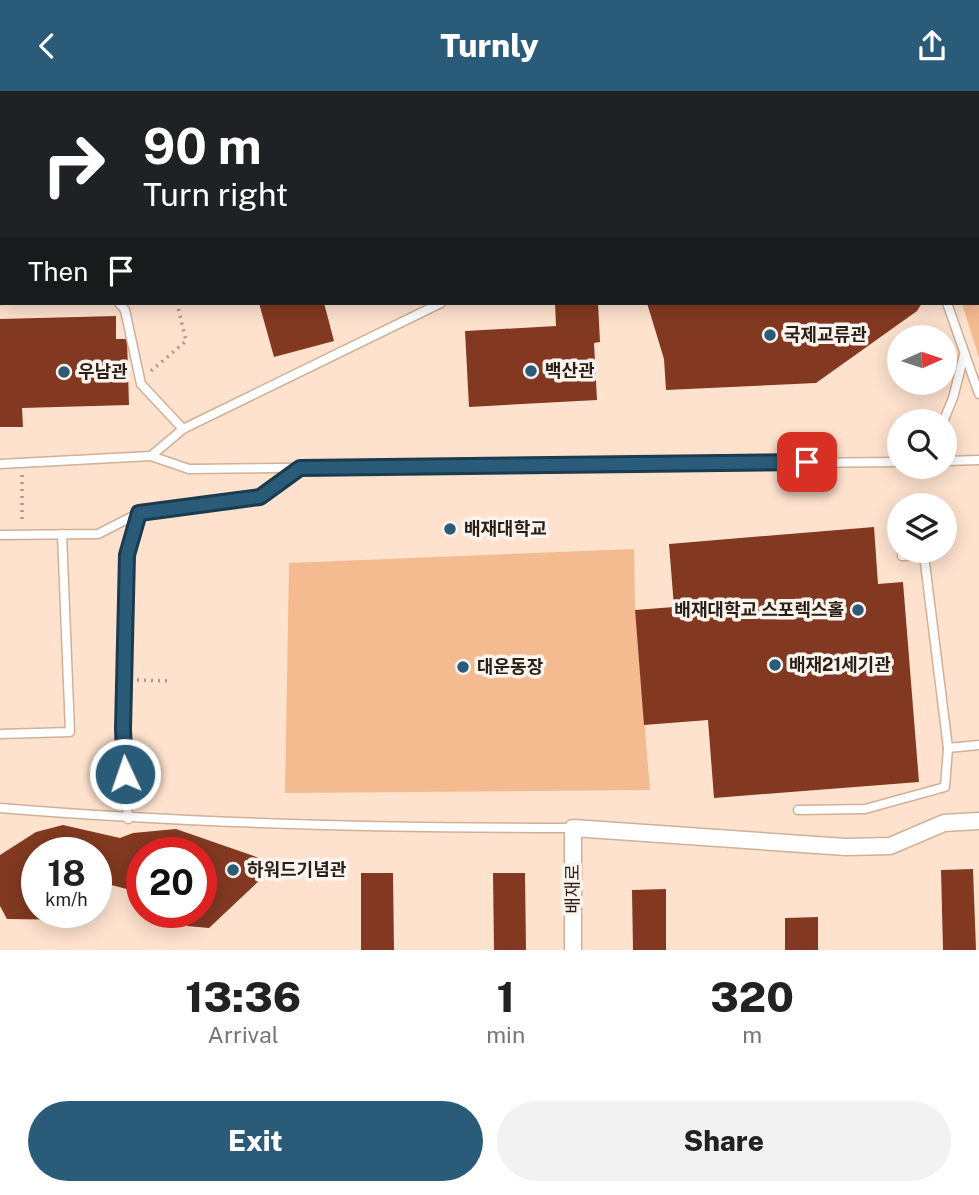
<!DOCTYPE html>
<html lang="en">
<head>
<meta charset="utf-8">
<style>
	body { margin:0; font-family:"Public Sans","Noto Sans KR",sans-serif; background:#f2f2f2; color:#222; height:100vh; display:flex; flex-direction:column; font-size:26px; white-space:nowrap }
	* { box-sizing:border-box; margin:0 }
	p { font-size:23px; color:#767676 }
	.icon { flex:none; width:38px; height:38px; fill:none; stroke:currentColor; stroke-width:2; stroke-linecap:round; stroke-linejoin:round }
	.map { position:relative; height:859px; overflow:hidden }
	.drawer { display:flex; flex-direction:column; background:#fff; flex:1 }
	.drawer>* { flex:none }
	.hud { position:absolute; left:0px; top:0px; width:980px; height:214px; box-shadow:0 4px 18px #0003; background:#202124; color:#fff; overflow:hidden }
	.needle { width:46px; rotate:87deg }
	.fabs { position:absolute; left:887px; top:234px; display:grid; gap:14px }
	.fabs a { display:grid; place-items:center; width:70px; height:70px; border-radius:50%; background:#fff; box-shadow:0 4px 18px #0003; font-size:35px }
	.speed { position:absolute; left:21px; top:746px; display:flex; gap:14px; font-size:35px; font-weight:700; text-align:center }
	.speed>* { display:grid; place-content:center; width:91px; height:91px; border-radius:50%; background:#fff; box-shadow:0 4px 18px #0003; line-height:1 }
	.speed small { font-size:18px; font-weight:400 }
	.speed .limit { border:10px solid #d22; background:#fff; color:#111 }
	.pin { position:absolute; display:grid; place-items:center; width:60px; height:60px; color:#fff; margin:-30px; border-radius:14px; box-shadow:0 4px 10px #0006 }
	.me { position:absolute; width:77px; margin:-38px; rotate:357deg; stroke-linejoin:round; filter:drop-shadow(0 0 5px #0008) }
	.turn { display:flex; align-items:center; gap:24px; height:147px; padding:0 28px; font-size:32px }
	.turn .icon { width:91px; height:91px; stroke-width:2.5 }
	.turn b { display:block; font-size:49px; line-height:60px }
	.then { display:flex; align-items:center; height:66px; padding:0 28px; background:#0003; gap:14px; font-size:26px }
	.eta { display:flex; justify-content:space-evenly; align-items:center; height:119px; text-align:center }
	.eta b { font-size:42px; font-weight:800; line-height:49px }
	.action { display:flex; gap:14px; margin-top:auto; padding:14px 28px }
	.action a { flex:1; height:80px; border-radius:42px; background:#2a5b79; color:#fff; font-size:28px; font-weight:800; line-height:80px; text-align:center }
	.action a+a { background:#f2f2f2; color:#222 }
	header { display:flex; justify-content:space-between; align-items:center; height:91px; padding:0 28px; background:#2a5b79; color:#fff; font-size:32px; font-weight:800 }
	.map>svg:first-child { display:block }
	.green { fill:#f5bb90 }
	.building { fill:#833921 }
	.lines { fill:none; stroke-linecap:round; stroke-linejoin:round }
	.service-casing { stroke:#d0b097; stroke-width:11 }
	.minor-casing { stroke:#d0b097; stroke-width:19 }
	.path { stroke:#ad9787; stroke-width:3.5; stroke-dasharray:2 5; stroke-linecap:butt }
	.service { stroke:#fff; stroke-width:8 }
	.minor { stroke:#fff; stroke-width:16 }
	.route-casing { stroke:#1b3b4f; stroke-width:18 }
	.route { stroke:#2a5b79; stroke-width:12 }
	.poi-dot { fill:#2a5b79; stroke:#fbf4ef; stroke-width:2.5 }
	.labels { text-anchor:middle; stroke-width:7; stroke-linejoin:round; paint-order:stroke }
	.poi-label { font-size:18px; font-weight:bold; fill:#2b1f15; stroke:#fbf4ef; text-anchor:start }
	.street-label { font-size:18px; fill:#2b1f15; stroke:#fbf4ef }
</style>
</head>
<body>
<header><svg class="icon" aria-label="back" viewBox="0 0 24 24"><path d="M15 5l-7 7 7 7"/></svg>Turnly<svg class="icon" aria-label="share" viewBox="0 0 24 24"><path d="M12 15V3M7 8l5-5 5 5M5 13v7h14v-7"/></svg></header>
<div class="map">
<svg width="979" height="859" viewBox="0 0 979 859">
	<rect width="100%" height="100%" fill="#fee2ce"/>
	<g class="green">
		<path d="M979 147V267L962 212H978Z"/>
		<path d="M634 458 635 519 650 699 285 702 289 472Z"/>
	</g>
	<g class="building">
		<path d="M259 212H324L334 250 274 266Z"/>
		<path d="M555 212H598L600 251 594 252 597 309 469 316 465 240 556 235Z"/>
		<path d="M647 212H922L917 220 816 292 666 299 664 268Z"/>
		<path d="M116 225V248H127L129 314 22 317 23 336H0V228Z"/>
		<path d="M874 436 878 493 903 491 919 691 714 707 708 629 644 634 635 519 674 516 669 453Z"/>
		<path d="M63 734 120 747 133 742 176 738 268 770 261 788 209 837 187 835 192 821H201V761H142V802L96 790V761H37V821H78V829L7 828 0 815V764L36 741Z"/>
		<path d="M973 778 976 859H943L941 779Z"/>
		<path d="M361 782H393L394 859H361Z"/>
		<path d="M493 782H525L526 859H494Z"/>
		<path d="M666 798V859H633L632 799Z"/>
		<path d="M818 826V859H785V827Z"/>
	</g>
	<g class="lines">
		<defs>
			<g id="service">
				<path d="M372 0V2"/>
				<path d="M667 0 671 2"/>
				<path d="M755 2 756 0"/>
				<path d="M797 2 798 0"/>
				<path d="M978 118H979"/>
				<path d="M0 209H2"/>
				<path d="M119 212 125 219 141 293 183 338"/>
				<path d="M947 212 979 303"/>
				<path d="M943 331 953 307 964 264"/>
				<path d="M151 365 189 378 900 371"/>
				<path d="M945 370 979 369"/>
				<path d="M0 373 151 365 183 338 441 212"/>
				<path d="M0 444 98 443 139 422"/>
				<path d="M0 643 70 641 62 443"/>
				<path d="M948 657 979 654"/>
				<path d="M0 717C191 733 382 737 573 737"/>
				<path d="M798 719 865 718 945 696 948 657 924 464 902 465"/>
				<path d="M128 728 123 638 127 464 139 422 260 406 298 379"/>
			</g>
			<path id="minor" d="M573 859V737L846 756 890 755 944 732 979 730"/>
		</defs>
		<use href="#service" class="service-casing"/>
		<use href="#minor" class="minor-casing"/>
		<g class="path">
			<path d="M173 2V0"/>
			<path d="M224 2 226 0"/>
			<path d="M0 172H2"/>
			<path d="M151 280 186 250 177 212"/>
			<path d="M22 384V432"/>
			<path d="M137 589 172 590"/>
		</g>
		<use href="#service" class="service"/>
		<use href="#minor" class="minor"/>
	</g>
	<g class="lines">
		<defs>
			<path id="route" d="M125 683 123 638 127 464 139 422 260 406 300 377 807 371"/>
		</defs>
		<use href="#route" class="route-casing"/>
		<use href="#route" class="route"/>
	</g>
	<g class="poi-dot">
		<circle cx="770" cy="244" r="7"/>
		<circle cx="531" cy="280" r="7"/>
		<circle cx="64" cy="281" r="7"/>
		<circle cx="450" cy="438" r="7"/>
		<circle cx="858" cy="519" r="7"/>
		<circle cx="775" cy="574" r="7"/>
		<circle cx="463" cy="576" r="7"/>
		<circle cx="233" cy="779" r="7"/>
	</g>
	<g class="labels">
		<g class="poi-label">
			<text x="784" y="250">국제교류관</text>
			<text x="545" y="286">백산관</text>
			<text x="78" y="287">우남관</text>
			<text x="464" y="444">배재대학교</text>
			<text x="844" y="525" text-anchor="end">배재대학교 스포렉스홀</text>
			<text x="789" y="580">배재21세기관</text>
			<text x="477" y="582">대운동장</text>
			<text x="247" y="785">하워드기념관</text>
		</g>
		<g class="street-label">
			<text transform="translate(573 798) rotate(-90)" y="6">배재로</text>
		</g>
	</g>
</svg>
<div class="fabs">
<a><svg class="needle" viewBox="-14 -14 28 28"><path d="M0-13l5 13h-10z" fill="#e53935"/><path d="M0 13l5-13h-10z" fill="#767676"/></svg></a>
<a><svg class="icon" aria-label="search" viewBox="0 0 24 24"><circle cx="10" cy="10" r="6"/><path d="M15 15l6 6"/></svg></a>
<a><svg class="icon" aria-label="layers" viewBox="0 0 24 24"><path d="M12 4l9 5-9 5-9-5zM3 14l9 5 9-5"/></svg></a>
</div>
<div class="speed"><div>18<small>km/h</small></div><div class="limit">20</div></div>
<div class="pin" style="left:807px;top:371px;background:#d93025"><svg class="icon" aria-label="arrive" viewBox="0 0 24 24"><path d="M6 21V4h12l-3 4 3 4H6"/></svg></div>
<svg class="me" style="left:125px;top:683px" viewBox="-20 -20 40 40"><circle r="17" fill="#2a5b79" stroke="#fff" stroke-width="3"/><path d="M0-11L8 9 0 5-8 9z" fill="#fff"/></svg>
<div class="hud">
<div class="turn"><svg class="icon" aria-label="right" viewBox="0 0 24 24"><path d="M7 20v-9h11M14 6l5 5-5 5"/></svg><div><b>90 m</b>Turn right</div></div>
<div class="then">Then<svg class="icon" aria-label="arrive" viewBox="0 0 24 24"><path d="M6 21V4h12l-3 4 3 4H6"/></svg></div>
</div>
</div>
<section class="drawer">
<div class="eta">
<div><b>13:36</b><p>Arrival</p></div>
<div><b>1</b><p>min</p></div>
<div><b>320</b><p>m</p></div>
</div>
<div class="action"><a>Exit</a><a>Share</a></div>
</section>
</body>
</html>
